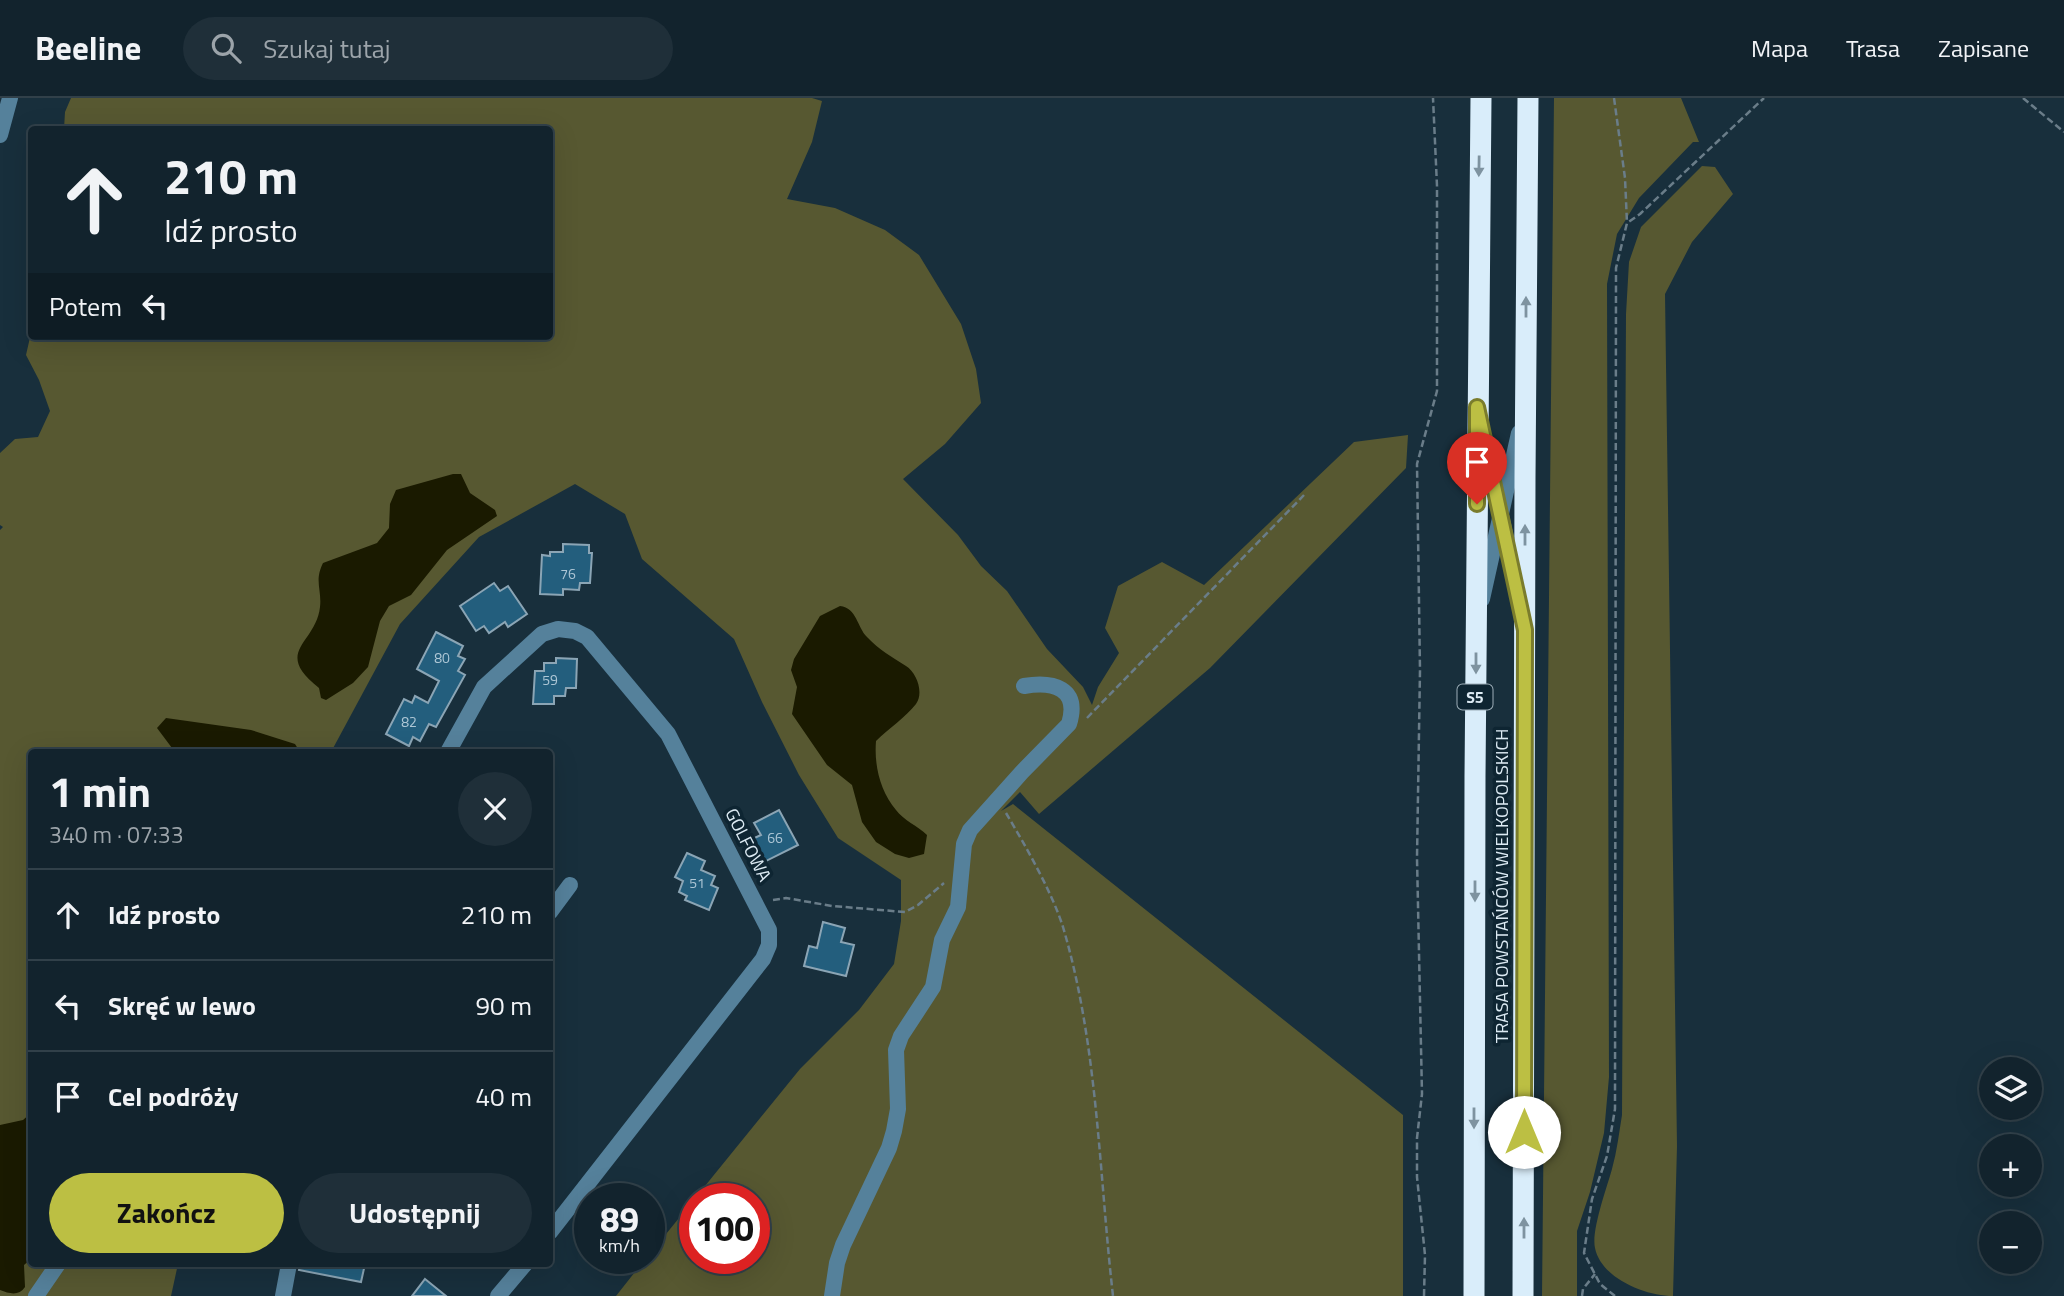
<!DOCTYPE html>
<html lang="pl">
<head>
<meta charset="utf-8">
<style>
	body { margin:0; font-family:"Titillium Web",sans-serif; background:#1f2f39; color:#f1f3f6; height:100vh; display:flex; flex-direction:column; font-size:26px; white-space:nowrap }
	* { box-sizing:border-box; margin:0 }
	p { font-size:23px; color:#9ca4aa }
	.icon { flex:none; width:38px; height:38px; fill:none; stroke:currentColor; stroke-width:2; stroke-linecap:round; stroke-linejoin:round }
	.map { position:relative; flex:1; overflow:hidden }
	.drawer { position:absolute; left:28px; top:651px; width:525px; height:518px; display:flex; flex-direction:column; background:#12232d; border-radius:7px; box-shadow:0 7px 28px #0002,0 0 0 2px #314049 }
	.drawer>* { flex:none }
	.guide { position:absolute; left:28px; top:28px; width:525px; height:214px; border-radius:7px; box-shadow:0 7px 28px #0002,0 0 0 2px #314049; background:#12232d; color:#f1f3f6; overflow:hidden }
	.buttons { position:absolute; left:1979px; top:959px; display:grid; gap:14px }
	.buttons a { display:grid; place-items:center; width:63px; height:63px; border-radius:50%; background:#12232d; box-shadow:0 7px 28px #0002,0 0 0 2px #314049; font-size:35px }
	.speed { position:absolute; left:574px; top:1085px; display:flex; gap:14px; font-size:35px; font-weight:700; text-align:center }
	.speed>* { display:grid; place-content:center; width:91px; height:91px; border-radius:50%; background:#12232d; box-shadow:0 7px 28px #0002,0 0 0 2px #314049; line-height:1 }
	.speed small { font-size:18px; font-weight:400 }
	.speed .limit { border:10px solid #d22; background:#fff; color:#111 }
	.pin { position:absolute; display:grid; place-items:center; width:60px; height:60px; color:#fff; margin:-72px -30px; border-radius:50% 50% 50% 0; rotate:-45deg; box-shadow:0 0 7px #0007 }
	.pin .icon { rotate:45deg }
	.me { position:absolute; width:77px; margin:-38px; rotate:0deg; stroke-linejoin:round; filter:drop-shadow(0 0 5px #0008) }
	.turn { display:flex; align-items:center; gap:24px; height:147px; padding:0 21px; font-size:32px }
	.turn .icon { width:91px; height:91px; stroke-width:2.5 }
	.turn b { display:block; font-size:49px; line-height:60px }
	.then { display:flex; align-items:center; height:66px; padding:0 21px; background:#0003; gap:14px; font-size:26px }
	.round { display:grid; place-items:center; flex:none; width:74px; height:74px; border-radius:37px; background:#1f2f39 }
	.head { display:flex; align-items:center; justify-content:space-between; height:119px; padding:0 21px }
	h1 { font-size:42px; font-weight:700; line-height:52px }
	.cta { display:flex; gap:14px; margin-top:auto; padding:14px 21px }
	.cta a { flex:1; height:80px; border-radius:42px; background:#bcbf43; color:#111; font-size:28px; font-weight:700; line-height:80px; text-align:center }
	.cta a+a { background:#1f2f39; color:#f1f3f6 }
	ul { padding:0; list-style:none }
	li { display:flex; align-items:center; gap:21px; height:91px; padding:0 21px; border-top:2px solid #314049 }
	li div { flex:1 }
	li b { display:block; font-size:26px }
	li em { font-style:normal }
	header { display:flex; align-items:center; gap:42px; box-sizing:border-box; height:98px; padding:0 35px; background:#12232d; border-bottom:2px solid #314049 }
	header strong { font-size:33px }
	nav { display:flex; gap:38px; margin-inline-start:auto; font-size:24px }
	.search { width:490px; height:63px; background:#1f2f39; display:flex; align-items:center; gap:18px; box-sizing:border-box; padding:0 24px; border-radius:38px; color:#9ca4aa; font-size:26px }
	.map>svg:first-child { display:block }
	.green { fill:#575831; fill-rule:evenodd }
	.water { fill:#1a1a00 }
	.building { fill:#235e7d; stroke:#8ba5b5; stroke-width:2 }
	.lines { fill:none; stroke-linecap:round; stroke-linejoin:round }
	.path { stroke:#6a7d89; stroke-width:2.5; stroke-dasharray:7 3.5; stroke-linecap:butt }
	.minor { stroke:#55819b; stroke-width:16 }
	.highway { stroke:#d9edfa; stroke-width:21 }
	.oneway { fill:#7e93a0 }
	.route-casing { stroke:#7a7c2c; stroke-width:18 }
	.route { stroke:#bcbf43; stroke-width:12 }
	.labels { text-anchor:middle; stroke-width:7; stroke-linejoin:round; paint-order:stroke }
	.number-label { font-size:14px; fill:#aec7d6 }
	.shield { fill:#0e2532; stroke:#9eafb9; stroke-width:2 }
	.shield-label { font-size:16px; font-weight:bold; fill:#dceaf3 }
	.street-label { font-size:18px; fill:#dceaf3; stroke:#0e2532 }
</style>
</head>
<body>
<header>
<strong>Beeline</strong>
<div class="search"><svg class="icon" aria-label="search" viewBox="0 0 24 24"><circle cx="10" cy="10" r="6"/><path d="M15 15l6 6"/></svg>Szukaj tutaj</div>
<nav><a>Mapa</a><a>Trasa</a><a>Zapisane</a></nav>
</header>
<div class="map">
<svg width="2064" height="1198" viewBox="0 0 2064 1198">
	<rect width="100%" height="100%" fill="#182f3c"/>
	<g class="green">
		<path d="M71 0H812L822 3 812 44 787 101 835 110 885 132 919 157 961 226 976 271 981 305 945 346 903 381 958 437 981 468 1007 493 1047 551 1083 589 1092 607 1098 589 1119 555 1105 530 1118 488 1162 464 1204 487 1354 344 1408 337 1406 370 1210 570 1039 716 1020 694 1001 713 1013 706 1403 1017V1198H616L646 1160H649V1157L800 971 859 912 894 866 901 823V782L838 740 799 677 762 604 734 541 642 461 625 416 575 386 479 439 400 526 331 654H32V1166H178L171 1198H0V432L3 429 0 427V355L15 341 38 339 50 313 39 282 26 257 31 235 32 238H550V32L64 31 65 14ZM695 1101H754V1160H695Z"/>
		<path d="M1554 0H1681L1699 44H1693L1639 100 1617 136 1607 186 1609 979 1604 1035 1590 1094 1577 1133V1198H1542Z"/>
		<path d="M1702 68 1715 69 1733 96 1692 144 1665 196 1677 1048 1673 1198C1645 1198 1601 1180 1595 1150 1591 1133 1607 1089 1612 1071 1617 1053 1619 1035 1622 1017L1626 216 1629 164 1641 129Z"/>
	</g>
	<g class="water">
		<path d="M453 376H461L470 395 495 412 497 418 447 452 411 497 389 508 380 523 368 569 353 585 326 602 321 600 319 590C272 553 316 546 320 509 322 492 314 483 323 465L377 445 389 430 390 406 396 392Z"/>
		<path d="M840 508C857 510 857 529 867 539 879 552 892 559 906 568 917 575 924 595 916 606 906 619 888 631 876 643 874 667 880 693 896 712 903 722 918 728 927 737L924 756 909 760 895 756 876 744 862 724 852 687 827 667 792 616 797 589 791 572 794 561 820 518Z"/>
		<path d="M166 620 251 632 295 646 300 654H175L157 630Z"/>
		<path d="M31 1015V1161L24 1167 25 1189C19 1198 10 1196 0 1192V1027L23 1022Z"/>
	</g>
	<g class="building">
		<path d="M563 446 589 447V455H592L590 485H580L579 492 563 491V497L540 496 542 457 550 458V454H563Z"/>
		<path d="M494 485 500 493 508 488 527 516 508 529 505 524 489 535 484 528 476 533 460 508Z"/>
		<path d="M436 534 463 548 458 558 465 561 458 573 465 577 436 629 429 626 420 643 413 639 409 648 386 636 404 601 412 605 415 598 428 605 439 583 417 571Z"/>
		<path d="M556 560 577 561 576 590H566L565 598H554V606H533L535 573H544V565H556Z"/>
		<path d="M779 712 798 747 762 765 750 742 761 737 754 725Z"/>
		<path d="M687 755 705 763 701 772 715 778 711 787 718 790 709 812 685 802 687 798 679 794 683 783 675 779Z"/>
		<path d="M823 824 845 830 841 844 854 847 846 878 804 868 809 848 817 850Z"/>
		<path d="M300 1166H365L361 1184 299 1172Z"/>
		<path d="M425 1181 446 1198H412Z"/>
	</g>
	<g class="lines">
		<g class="path">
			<path d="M1614 0 1625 80 1627 125"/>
			<path d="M2023 0 2064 34"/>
			<path d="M1087 620 1304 397"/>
			<path d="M1006 715C1025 747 1052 794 1063 829 1098 947 1099 1076 1113 1198"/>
			<path d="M773 802 786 800 832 808 905 814 918 807 944 785"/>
			<path d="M1424 1198 1425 1157 1417 1079V1040L1422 996 1417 760 1420 572 1417 366 1437 293V88L1433 0"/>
			<path d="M1582 1198 1583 1191 1595 1176"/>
			<path d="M1615 1198 1600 1186 1584 1155 1592 1101 1607 1058 1615 1011 1616 170 1627 125 1640 116 1764 0"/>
		</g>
		<g class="minor">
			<path d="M0 37 10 0"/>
			<path d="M1484 338 1519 501"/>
			<path d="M1482 501 1519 335"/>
			<path d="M448 654 484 589 542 536 558 531 575 533 587 539 668 636 769 832V847L763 861 550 1134"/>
			<path d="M550 814 570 787"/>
			<path d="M36 1198 58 1166"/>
			<path d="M283 1198 289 1166"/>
			<path d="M498 1198 525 1166"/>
			<path d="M832 1198 837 1165 843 1147 889 1050 894 1033 898 1011 896 952 901 938 933 889 942 842 958 809 964 746 970 732 1022 674 1069 626C1080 590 1053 583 1024 588"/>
		</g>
		<g class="highway">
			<path d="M1474 1198 1475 679 1481 0"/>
			<path d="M1523 1198 1525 379 1528 0"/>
		</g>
	</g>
	<defs><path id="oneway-solid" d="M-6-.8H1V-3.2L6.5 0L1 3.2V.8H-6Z" transform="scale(1.75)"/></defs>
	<g class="oneway">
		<use href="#oneway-solid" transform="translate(1479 68) rotate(91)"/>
		<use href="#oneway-solid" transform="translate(1526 209) rotate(-90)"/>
		<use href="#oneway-solid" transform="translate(1525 437) rotate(-90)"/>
		<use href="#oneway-solid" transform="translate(1476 565) rotate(90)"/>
		<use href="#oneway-solid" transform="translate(1475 793) rotate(90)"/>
		<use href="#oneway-solid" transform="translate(1474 1020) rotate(90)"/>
		<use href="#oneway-solid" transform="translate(1524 1130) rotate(-90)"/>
	</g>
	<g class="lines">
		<defs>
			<path id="route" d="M1477 406V309L1525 532 1524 1034"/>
		</defs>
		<use href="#route" class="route-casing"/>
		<use href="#route" class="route"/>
	</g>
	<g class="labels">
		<g class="number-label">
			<text x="568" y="481">76</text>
			<text x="442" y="565">80</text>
			<text x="550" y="587">59</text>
			<text x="409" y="629">82</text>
			<text x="775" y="745">66</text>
			<text x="697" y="790">51</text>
		</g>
		<rect class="shield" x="1457.5" y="586.5" width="35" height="25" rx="5"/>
		<g class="shield-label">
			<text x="1475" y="605">S5</text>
		</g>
		<g class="street-label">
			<text transform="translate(748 747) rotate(63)" y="6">GOLFOWA</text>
			<text transform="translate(1502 788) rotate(-90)" y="6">TRASA POWSTAŃCÓW WIELKOPOLSKICH</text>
		</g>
	</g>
</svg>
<div class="buttons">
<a><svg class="icon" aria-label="layers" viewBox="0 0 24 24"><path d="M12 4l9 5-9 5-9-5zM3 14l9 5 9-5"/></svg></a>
<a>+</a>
<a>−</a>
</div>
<div class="speed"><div>89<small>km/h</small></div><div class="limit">100</div></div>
<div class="pin" style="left:1477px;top:406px;background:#d93025"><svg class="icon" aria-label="arrive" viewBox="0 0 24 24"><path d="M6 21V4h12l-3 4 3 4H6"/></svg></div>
<svg class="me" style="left:1524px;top:1034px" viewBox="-20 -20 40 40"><circle r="19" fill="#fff"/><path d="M0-13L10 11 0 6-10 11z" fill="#bcbf43"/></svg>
<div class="guide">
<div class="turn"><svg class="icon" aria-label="ahead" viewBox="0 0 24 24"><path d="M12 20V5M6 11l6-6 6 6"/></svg><div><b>210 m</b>Idź prosto</div></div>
<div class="then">Potem<svg class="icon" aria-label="left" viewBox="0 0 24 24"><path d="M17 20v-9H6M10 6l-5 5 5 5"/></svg></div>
</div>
<section class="drawer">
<div class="head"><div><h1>1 min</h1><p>340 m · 07:33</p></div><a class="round"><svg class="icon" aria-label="close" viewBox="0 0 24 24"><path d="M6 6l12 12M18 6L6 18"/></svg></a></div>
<ul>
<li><svg class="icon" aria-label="ahead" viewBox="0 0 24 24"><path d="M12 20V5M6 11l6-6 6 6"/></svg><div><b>Idź prosto</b></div><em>210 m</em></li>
<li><svg class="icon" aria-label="left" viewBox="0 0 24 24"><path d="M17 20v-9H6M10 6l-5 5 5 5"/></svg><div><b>Skręć w lewo</b></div><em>90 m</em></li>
<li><svg class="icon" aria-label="arrive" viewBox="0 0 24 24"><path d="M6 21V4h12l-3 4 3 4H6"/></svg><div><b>Cel podróży</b></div><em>40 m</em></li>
</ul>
<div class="cta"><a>Zakończ</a><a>Udostępnij</a></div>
</section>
</div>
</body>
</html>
